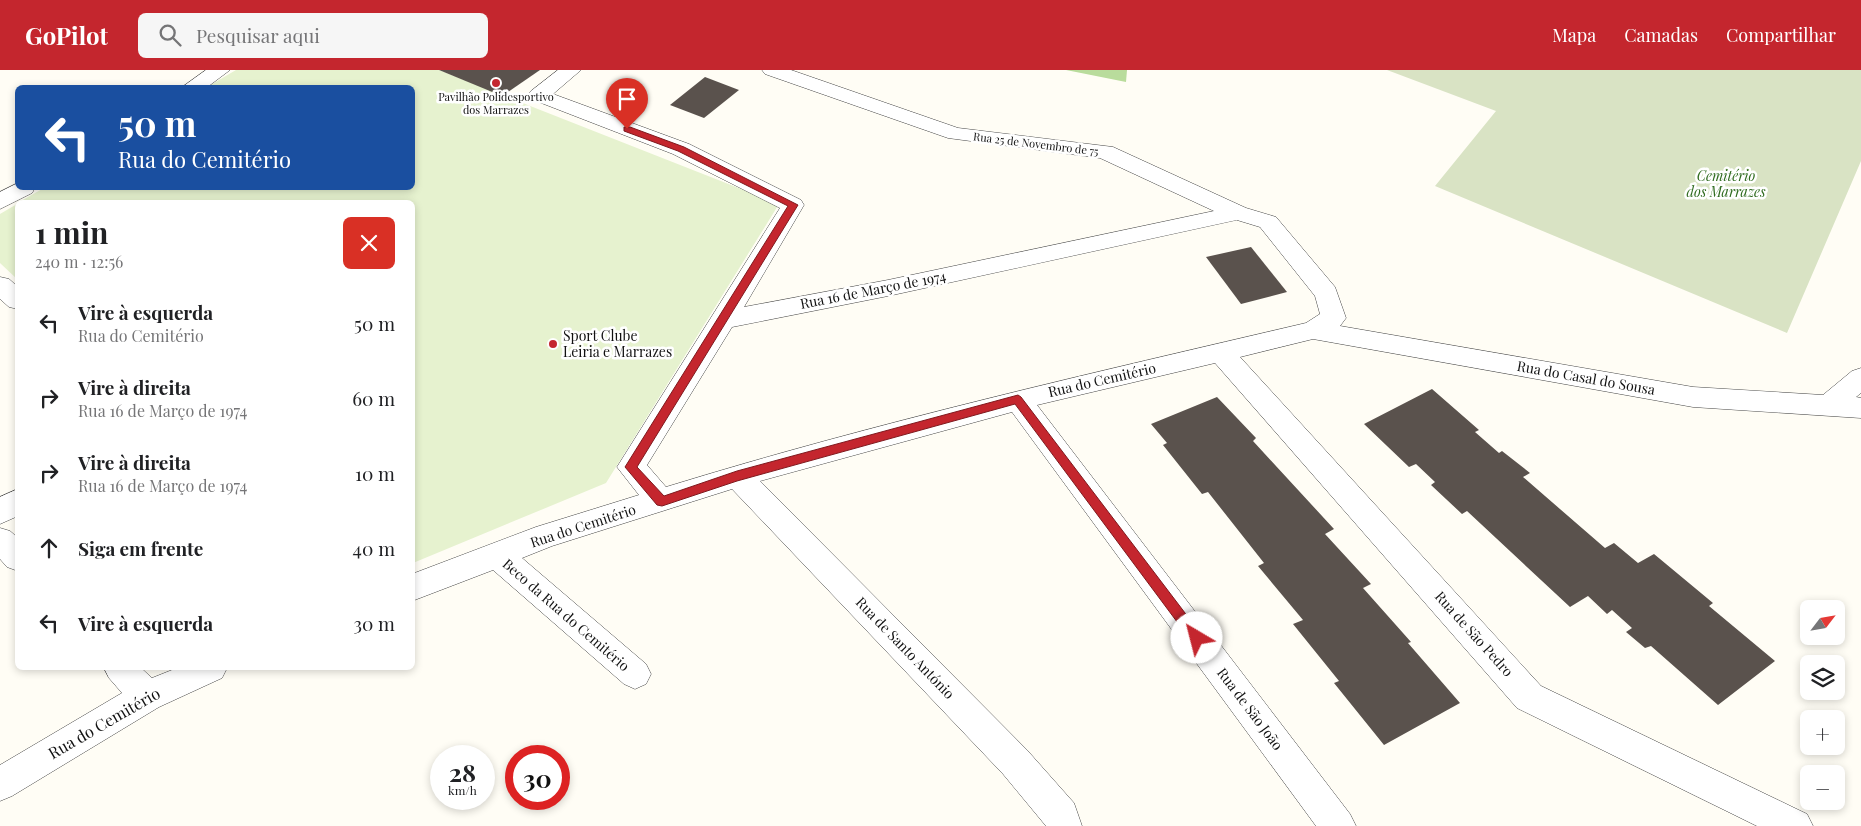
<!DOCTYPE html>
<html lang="pt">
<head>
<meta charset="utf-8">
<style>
	body { margin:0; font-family:"Playfair Display",serif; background:#f6f6f6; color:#202124; height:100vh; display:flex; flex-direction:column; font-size:19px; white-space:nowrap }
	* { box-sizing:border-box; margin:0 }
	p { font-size:16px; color:#757577 }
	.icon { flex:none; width:28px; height:28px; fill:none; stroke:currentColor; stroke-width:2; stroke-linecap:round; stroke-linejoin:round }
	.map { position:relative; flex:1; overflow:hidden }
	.side { position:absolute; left:15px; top:130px; width:400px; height:470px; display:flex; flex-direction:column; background:#fff; border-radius:8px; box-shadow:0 2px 8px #0003 }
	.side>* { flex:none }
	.guide { position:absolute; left:15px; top:15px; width:400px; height:105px; border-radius:8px; box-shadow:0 2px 8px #0003; background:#1a4fa0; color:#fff; overflow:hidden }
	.needle { width:32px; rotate:59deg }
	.tools { position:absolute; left:1800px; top:530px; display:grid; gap:10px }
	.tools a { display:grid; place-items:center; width:45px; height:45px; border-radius:8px; background:#fff; box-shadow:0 2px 8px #0003; font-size:25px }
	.speed { position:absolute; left:430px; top:675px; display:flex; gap:10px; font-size:25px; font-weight:700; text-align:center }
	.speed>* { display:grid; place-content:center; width:65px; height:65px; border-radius:50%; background:#fff; box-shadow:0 2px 8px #0003; line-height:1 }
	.speed small { font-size:12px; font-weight:400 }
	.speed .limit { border:8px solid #d22; background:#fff; color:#111 }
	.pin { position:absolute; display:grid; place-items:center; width:42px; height:42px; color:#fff; margin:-51px -21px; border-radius:50% 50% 50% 0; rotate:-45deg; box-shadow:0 0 5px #0007 }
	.pin .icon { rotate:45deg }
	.me { position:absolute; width:55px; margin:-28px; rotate:323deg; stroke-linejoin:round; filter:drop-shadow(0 0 4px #0008) }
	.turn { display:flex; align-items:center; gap:18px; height:105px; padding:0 20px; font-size:22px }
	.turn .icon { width:65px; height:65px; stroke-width:2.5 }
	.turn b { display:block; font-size:35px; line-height:42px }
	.round { display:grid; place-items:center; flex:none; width:52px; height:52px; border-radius:8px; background:#f6f6f6 }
	.headline { display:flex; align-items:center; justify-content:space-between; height:85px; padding:0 20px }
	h1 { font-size:30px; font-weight:700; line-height:38px }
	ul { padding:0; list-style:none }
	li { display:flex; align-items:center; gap:15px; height:75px; padding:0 20px }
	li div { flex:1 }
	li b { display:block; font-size:19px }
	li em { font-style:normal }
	header { display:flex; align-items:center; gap:30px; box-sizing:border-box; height:70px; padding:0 25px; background:#c4262e; color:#fff }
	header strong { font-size:24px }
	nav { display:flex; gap:28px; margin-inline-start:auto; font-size:18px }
	.search { width:350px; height:45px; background:#f6f6f6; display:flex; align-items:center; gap:12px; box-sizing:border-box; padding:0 18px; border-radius:8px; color:#757577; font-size:19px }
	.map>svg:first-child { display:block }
	.forest { fill:#b9dc9c }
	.cemetery { fill:#d9e3c4 }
	.pitch { fill:#e6f2cf }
	.building { fill:#5a524d }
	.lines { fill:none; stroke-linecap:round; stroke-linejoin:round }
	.minor-casing { stroke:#444; stroke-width:1 }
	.minor { fill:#fff; fill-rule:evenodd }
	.route { fill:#c4262e; stroke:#7f191e }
	.poi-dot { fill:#c4262e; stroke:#fff; stroke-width:2 }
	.labels { text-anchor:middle; stroke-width:5; stroke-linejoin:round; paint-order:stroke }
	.far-poi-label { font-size:11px; fill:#111; stroke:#fff }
	.far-street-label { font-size:11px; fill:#111; stroke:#fff }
	.park-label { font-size:14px; font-style:italic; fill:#2f6b1f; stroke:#fff }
	.street-label { font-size:14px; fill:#111; stroke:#fff }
	.poi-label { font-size:14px; fill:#111; stroke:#fff; text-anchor:start }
	.near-street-label { font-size:16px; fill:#111; stroke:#fff }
</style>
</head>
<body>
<header>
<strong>GoPilot</strong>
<div class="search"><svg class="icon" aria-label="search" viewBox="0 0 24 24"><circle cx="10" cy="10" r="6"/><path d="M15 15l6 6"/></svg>Pesquisar aqui</div>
<nav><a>Mapa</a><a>Camadas</a><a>Compartilhar</a></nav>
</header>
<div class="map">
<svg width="1861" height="756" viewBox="0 0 1861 756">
	<rect width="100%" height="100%" fill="#fffdf5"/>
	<path class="forest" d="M1066 0H1127L1126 12Z"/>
	<path class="cemetery" d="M1387 0H1861V91L1787 263 1435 116 1496 41Z"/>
	<g class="pitch">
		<path d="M236 0H439L779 134 606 413 413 493 412 132H19L44 118H412V18L207 17Z"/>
		<path d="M17 134V209L0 193V144Z"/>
	</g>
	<g class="building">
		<path d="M439 0H540L502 26Z"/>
		<path d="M705 7 739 20 704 48 670 35Z"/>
		<path d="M1251 177 1287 222 1241 234 1206 187Z"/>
		<path d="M1432 319 1479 360 1475 362 1499 383 1502 381 1530 403 1523 407 1605 478 1614 473 1638 493 1654 484 1713 533 1709 536 1775 591 1718 635 1651 576 1645 578 1626 562 1632 558 1612 540 1607 544 1588 526 1570 537 1467 441 1462 444 1431 415 1435 412 1416 394 1409 397 1364 354Z"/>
		<path d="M1217 327 1256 368 1253 371 1334 459 1325 464 1371 514 1363 518 1411 572 1408 573 1460 633 1384 675 1334 613 1339 611 1293 554 1303 550 1258 496 1264 493 1208 422 1202 424 1163 375 1167 373 1151 354Z"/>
	</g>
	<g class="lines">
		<defs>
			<g id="minor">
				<path d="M206 0H230L206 18H181Z"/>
				<path d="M558 0H581L553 24 689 74 801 130 804 135 744 237 888 210 1214 141 1100 88 948 68 765 4 762 0H791L958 58 1113 77 1246 138 1276 147 1335 217 1346 248 1340 256 1693 317 1823 325 1852 301 1861 298V323L1856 327 1861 328V348L1693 337 1313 269 1240 287 1541 616 1807 744 1813 756H1757L1517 638 1215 293 1037 335 1350 744 1356 756H1316L1012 342 760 411 1027 680 1074 733 1082 756H1046L1003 704 732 419 552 476 522 488 646 594 651 604 646 614 635 619 624 614 493 500 412 531V504L536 457 639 425 617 397 780 138 673 84 531 29 528 25 531 21ZM1237 150 1260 157 1315 226 1320 244 1306 253C1092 303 877 352 666 417L647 395 732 257 888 226Z"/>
				<path d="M18 113V118H35L32 123 0 139V122Z"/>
				<path d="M0 207 9 209 18 217V239L9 237 0 229Z"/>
				<path d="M18 419V446L0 454V427Z"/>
				<path d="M0 458 10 461 18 468V501L7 497 0 489Z"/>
				<path d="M104 598H141L152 608 177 598H227L222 608 159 637 12 726 0 731V695L122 623 109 608Z"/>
			</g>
		</defs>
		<use href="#minor" class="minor-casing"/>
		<use href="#minor" class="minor"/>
	</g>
	<path class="route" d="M624 57H630L684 77 798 135 637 397 664 426 737 401 1018 325 1021 327 1201 564 1203 568 1201 572H1192L1015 334 737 411 662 436 657 435 625 397 788 136 678 81 624 61Z"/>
	<g class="poi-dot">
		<circle cx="496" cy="13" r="5"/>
		<circle cx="553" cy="274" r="5"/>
	</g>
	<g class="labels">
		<g class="far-poi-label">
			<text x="496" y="31">Pavilhão Polidesportivo<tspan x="496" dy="13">dos Marrazes</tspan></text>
		</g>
		<g class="far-street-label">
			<text transform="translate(1036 74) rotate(7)" y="4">Rua 25 de Novembro de 75</text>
		</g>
		<g class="park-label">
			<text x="1726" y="111">Cemitério<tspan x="1726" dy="16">dos Marrazes</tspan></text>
		</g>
		<g class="street-label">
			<text transform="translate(873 220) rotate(-11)" y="5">Rua 16 de Março de 1974</text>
			<text transform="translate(1586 308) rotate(10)" y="5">Rua do Casal do Sousa</text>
			<text transform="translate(1102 310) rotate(-13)" y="5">Rua do Cemitério</text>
			<text transform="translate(583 456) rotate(-18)" y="5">Rua do Cemitério</text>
			<text transform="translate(566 545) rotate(41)" y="5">Beco da Rua do Cemitério</text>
			<text transform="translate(1474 564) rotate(48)" y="5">Rua de São Pedro</text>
			<text transform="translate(905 578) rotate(46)" y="5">Rua de Santo António</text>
			<text transform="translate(1250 639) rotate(53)" y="5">Rua de São João</text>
		</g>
		<g class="poi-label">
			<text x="563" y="271">Sport Clube<tspan x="563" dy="16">Leiria e Marrazes</tspan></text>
		</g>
		<g class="near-street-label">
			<text transform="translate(104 653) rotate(-30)" y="6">Rua do Cemitério</text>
		</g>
	</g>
</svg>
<div class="tools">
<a><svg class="needle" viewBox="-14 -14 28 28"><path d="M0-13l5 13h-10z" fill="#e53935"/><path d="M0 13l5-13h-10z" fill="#757577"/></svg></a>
<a><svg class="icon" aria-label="layers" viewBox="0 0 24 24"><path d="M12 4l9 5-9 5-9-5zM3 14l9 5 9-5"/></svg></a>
<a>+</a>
<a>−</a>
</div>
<div class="speed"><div>28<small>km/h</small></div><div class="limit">30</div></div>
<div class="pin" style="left:627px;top:59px;background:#d93025"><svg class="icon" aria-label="arrive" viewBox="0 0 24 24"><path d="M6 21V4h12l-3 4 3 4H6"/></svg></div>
<svg class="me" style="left:1197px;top:568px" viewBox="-20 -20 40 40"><circle r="19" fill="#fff"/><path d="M0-13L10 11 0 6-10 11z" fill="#c4262e"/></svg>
<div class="guide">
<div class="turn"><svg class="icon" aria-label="left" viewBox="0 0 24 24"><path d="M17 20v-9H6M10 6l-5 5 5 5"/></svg><div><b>50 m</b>Rua do Cemitério</div></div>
</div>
<section class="side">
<div class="headline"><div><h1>1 min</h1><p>240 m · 12:56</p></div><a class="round" style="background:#d93025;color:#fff"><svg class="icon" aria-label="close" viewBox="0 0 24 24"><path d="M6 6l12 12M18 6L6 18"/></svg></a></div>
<ul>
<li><svg class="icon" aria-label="left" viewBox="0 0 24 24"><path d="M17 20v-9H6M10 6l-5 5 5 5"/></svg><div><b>Vire à esquerda</b><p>Rua do Cemitério</p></div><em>50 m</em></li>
<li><svg class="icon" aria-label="right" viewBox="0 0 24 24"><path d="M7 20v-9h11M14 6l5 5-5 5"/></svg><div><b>Vire à direita</b><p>Rua 16 de Março de 1974</p></div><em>60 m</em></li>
<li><svg class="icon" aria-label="right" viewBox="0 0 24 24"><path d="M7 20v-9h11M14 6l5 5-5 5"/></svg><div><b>Vire à direita</b><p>Rua 16 de Março de 1974</p></div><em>10 m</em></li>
<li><svg class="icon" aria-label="ahead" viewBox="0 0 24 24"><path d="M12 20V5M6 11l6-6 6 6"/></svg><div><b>Siga em frente</b></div><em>40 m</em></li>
<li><svg class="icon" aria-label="left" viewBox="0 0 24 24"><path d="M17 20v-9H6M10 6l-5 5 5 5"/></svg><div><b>Vire à esquerda</b></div><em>30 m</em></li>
</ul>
</section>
</div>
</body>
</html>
